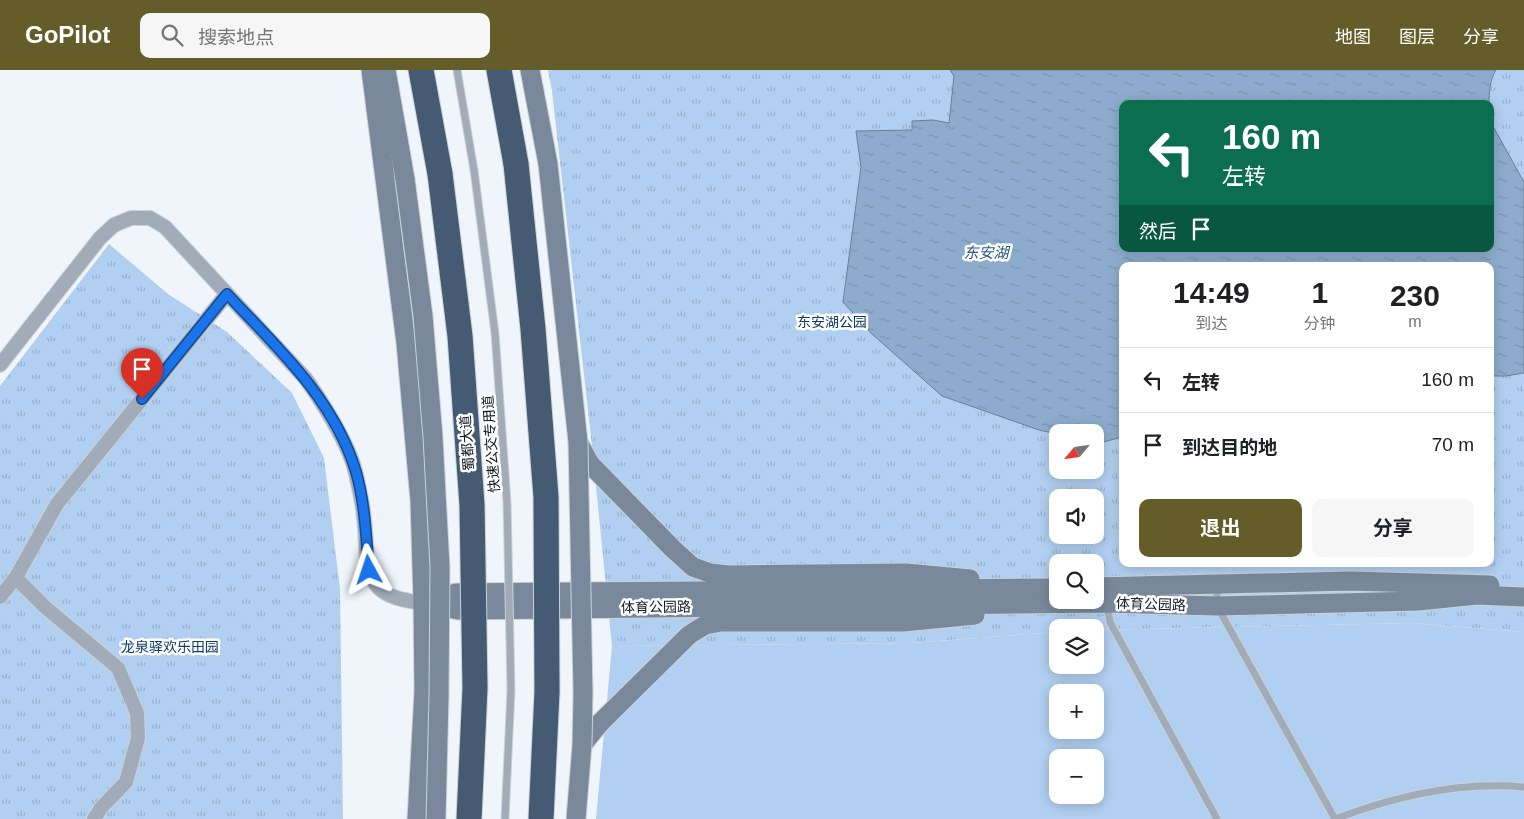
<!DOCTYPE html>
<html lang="zh">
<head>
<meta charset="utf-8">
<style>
	body { margin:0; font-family:Helvetica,"Noto Sans SC",sans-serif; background:#f6f6f6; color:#202124; height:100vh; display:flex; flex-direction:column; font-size:19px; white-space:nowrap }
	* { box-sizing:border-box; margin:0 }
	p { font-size:16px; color:#757577 }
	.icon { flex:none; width:28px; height:28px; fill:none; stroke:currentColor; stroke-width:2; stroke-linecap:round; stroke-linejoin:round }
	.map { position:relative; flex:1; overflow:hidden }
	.side { position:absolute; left:1119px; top:192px; width:375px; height:305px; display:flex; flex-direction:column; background:#fff; border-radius:10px; box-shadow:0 2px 12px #0003 }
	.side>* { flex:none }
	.guide { position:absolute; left:1119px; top:30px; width:375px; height:152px; border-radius:10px; box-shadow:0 2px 12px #0003; background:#0b6e4f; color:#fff; overflow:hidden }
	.needle { width:32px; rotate:241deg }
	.tools { position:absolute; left:1049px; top:354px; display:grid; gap:10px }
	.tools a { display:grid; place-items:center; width:55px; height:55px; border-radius:10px; background:#fff; box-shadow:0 2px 12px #0003; font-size:25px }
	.pin { position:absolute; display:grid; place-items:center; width:42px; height:42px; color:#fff; margin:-51px -21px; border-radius:50% 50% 50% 0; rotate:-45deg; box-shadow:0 0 5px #0007 }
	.pin .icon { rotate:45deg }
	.me { position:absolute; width:55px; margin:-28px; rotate:355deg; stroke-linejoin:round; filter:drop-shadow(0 0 4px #0008) }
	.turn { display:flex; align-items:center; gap:18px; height:105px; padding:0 20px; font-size:22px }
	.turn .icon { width:65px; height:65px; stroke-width:2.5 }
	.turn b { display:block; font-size:35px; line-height:42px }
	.then { display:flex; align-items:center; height:48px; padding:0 20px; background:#0003; gap:10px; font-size:19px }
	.eta { display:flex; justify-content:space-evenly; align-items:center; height:85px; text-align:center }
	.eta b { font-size:30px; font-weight:700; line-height:35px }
	.cta { display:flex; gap:10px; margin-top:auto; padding:10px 20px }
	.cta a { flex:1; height:58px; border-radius:10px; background:#655d29; color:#fff; font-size:20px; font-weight:700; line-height:58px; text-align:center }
	.cta a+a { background:#f6f6f6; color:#202124 }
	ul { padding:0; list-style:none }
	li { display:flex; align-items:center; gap:15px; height:65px; padding:0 20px; border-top:1px solid #e0e0e0 }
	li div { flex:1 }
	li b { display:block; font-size:19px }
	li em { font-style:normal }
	header { display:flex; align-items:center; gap:30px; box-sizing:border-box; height:70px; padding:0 25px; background:#655d29; color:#fff }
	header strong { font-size:24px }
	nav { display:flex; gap:28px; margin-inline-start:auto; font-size:18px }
	.search { width:350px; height:45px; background:#f6f6f6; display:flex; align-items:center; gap:12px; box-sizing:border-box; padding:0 18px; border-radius:10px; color:#757577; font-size:19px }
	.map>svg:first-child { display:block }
	.park { fill:url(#park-tufts); fill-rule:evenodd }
	.pitch { fill:#b1cff0; fill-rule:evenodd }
	.water { fill:url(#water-ripples); stroke:#67809a }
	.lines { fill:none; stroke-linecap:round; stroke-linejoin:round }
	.lane-casing { stroke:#cbd2d7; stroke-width:9 }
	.street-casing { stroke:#cbd2d7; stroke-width:16 }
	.secondary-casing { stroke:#cbd2d7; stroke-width:21 }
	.highway-casing { stroke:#cbd2d7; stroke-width:27 }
	.lane { stroke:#a1acb8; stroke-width:7 }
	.street { stroke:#a1acb8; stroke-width:14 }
	.secondary { stroke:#79899b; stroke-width:19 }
	.highway { stroke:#455b73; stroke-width:25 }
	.lane-bridge-casing { stroke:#cbd2d7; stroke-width:9; stroke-linecap:butt }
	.secondary-bridge-casing { stroke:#cbd2d7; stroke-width:21; stroke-linecap:butt }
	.highway-bridge-casing { stroke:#cbd2d7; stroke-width:27; stroke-linecap:butt }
	.lane-bridge { stroke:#a1acb8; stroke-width:7 }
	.secondary-bridge { stroke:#79899b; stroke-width:19 }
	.highway-bridge { stroke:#455b73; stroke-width:25 }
	.route-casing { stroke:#114b97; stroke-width:12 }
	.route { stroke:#1a73e8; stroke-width:9 }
	.labels { text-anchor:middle; stroke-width:5; stroke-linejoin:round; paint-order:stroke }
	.park-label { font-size:14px; fill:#0d3c67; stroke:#fff }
	.street-label { font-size:14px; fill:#0f1822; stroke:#fff }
	.water-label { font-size:15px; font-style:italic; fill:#295683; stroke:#fff }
</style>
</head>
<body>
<header>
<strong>GoPilot</strong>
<div class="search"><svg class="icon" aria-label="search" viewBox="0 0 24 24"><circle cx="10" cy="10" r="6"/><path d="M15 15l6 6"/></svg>搜索地点</div>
<nav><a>地图</a><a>图层</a><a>分享</a></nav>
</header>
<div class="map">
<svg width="1524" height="749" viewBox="0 0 1524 749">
	<defs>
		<pattern id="park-tufts" width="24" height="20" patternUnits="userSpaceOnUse" patternTransform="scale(1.25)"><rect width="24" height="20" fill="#b1cff0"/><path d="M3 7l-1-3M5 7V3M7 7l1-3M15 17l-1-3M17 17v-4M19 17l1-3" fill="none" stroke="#97b1ce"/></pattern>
		<pattern id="water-ripples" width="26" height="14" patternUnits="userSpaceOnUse" patternTransform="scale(1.25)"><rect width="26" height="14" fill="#8daccd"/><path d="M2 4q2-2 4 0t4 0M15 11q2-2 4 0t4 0" fill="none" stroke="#7893b0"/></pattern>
	</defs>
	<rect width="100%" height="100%" fill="#eff5fa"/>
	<g class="park">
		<path d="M548 0H1524V562L1411 553 1095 560V558H1058L1057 562 911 573 612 576 591 367 552 21ZM1122 34H1490V179H1122ZM1122 196H1490V494H1122ZM1058 362H1095V400H1058ZM1058 428H1095V465H1058ZM1058 492H1095V530H1058Z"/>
		<path d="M109 174 168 224 227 262 292 323 324 388 340 519 343 749H0V316Z"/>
	</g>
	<path class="pitch" d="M1411 553 1524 562V749H596L612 576 911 573 1057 562 1058 595H1095V560ZM1058 622H1095V660H1058ZM1058 688H1095V725H1058Z"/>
	<path class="water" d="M950 0H1496C1490 9 1489 23 1489 34H1122V179H1490V126C1497 116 1491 102 1490 91 1489 78 1490 64 1490 51L1524 112V303L1506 306H1490V196H1122V367L1100 373 1095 372V362H1058L1057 364 1039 360 942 326 872 264 843 232 861 97 856 61 912 60V51L933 50 949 53 954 6Z"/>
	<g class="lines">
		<defs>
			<g id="lane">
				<path d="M457 0 474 100"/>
				<path d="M1217 515V536L1335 749"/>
				<path d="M1107 534 1110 552 1217 749"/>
				<path d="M1335 749C1395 726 1460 711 1524 717"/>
			</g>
			<g id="street">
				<path d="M0 295 100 168 114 155 131 148H150L165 157 306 309C324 335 349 373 356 404 359 419 363 434 364 449 367 470 364 495 375 513 384 528 408 531 423 533"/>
				<path d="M16 508 45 537 118 598 137 643 138 668 126 712 101 738 94 749"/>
				<path d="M0 527 16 507 57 434 227 224"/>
			</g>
			<g id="secondary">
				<path d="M371 0 406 273 420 431 423 533 424 621 417 749"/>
				<path d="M386 0 405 109"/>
				<path d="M530 0 548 94"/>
				<path d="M578 372 590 394 673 479 693 497 710 503 728 505 906 503 970 509"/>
				<path d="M1095 517 1350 511 1490 515"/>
				<path d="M427 532 456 523 1058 518"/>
				<path d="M423 533 458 540 1106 533 1217 536 1418 531 1477 525 1524 527"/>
				<path d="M582 675 599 654 689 565 705 555 721 552H903L975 545"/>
			</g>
			<g id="highway">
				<path d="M421 0 440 104"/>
				<path d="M499 0 516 94"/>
			</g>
		</defs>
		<use href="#lane" class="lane-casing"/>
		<use href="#street" class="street-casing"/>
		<use href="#secondary" class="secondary-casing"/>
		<use href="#highway" class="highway-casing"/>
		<use href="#lane" class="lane"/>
		<use href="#street" class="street"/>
		<use href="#secondary" class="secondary"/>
		<use href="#highway" class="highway"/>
		<defs>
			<path id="lane-bridge" d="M474 100 495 263 507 432 511 620 505 749"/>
			<g id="secondary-bridge">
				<path d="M548 94 578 372 583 623 582 675 576 749"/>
				<path d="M405 109 423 246 433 367 440 497 439 626 436 749"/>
			</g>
			<g id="highway-bridge">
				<path d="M516 94 533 259 546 427 547 622 541 749"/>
				<path d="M440 104 460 266 472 435 475 618 469 749"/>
			</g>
		</defs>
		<use href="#lane-bridge" class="lane-bridge-casing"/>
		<use href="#secondary-bridge" class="secondary-bridge-casing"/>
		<use href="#highway-bridge" class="highway-bridge-casing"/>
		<use href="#lane-bridge" class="lane-bridge"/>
		<use href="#secondary-bridge" class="secondary-bridge"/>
		<use href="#highway-bridge" class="highway-bridge"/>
	</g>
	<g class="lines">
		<defs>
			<path id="route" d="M142 329 227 224C277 277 334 329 356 402 365 433 366 467 369 500"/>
		</defs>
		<use href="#route" class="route-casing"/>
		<use href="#route" class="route"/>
	</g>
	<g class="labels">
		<g class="park-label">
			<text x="832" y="257">东安湖公园</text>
			<text x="170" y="582">龙泉驿欢乐田园</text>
		</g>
		<g class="street-label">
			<text transform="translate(467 373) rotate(-94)" y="5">蜀都大道</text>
			<text transform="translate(491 374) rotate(-94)" y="5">快速公交专用道</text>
			<text transform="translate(1151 534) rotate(2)" y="5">体育公园路</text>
			<text transform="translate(656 537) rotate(-1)" y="5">体育公园路</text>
		</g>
		<g class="water-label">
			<text x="986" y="188">东安湖</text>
		</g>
	</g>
</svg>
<div class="tools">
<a><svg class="needle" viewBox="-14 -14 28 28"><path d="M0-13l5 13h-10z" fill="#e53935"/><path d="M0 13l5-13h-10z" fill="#757577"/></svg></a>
<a><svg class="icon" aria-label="sound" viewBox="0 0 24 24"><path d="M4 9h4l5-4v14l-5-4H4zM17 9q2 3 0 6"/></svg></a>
<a><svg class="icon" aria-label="search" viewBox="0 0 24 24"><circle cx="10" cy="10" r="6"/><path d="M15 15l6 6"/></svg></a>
<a><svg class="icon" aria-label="layers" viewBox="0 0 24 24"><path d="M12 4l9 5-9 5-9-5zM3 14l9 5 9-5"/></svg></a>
<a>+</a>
<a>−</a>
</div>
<div class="pin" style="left:142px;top:329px;background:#d93025"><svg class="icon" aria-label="arrive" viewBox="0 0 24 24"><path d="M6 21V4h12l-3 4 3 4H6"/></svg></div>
<svg class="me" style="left:369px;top:500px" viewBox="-20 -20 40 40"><path d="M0-17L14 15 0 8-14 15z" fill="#1a73e8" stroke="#fff" stroke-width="4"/></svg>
<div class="guide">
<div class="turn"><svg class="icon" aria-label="left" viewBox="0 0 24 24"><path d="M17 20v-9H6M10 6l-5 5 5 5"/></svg><div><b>160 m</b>左转</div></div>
<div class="then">然后<svg class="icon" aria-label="arrive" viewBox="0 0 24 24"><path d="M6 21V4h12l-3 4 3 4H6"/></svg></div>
</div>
<section class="side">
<div class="eta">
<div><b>14:49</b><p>到达</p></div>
<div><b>1</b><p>分钟</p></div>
<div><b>230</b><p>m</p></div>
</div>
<ul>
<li><svg class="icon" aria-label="left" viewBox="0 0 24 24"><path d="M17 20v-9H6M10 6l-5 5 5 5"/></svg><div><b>左转</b></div><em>160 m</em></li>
<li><svg class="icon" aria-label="arrive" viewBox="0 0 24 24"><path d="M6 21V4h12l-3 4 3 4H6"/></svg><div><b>到达目的地</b></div><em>70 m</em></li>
</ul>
<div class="cta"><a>退出</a><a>分享</a></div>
</section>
</div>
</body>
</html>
